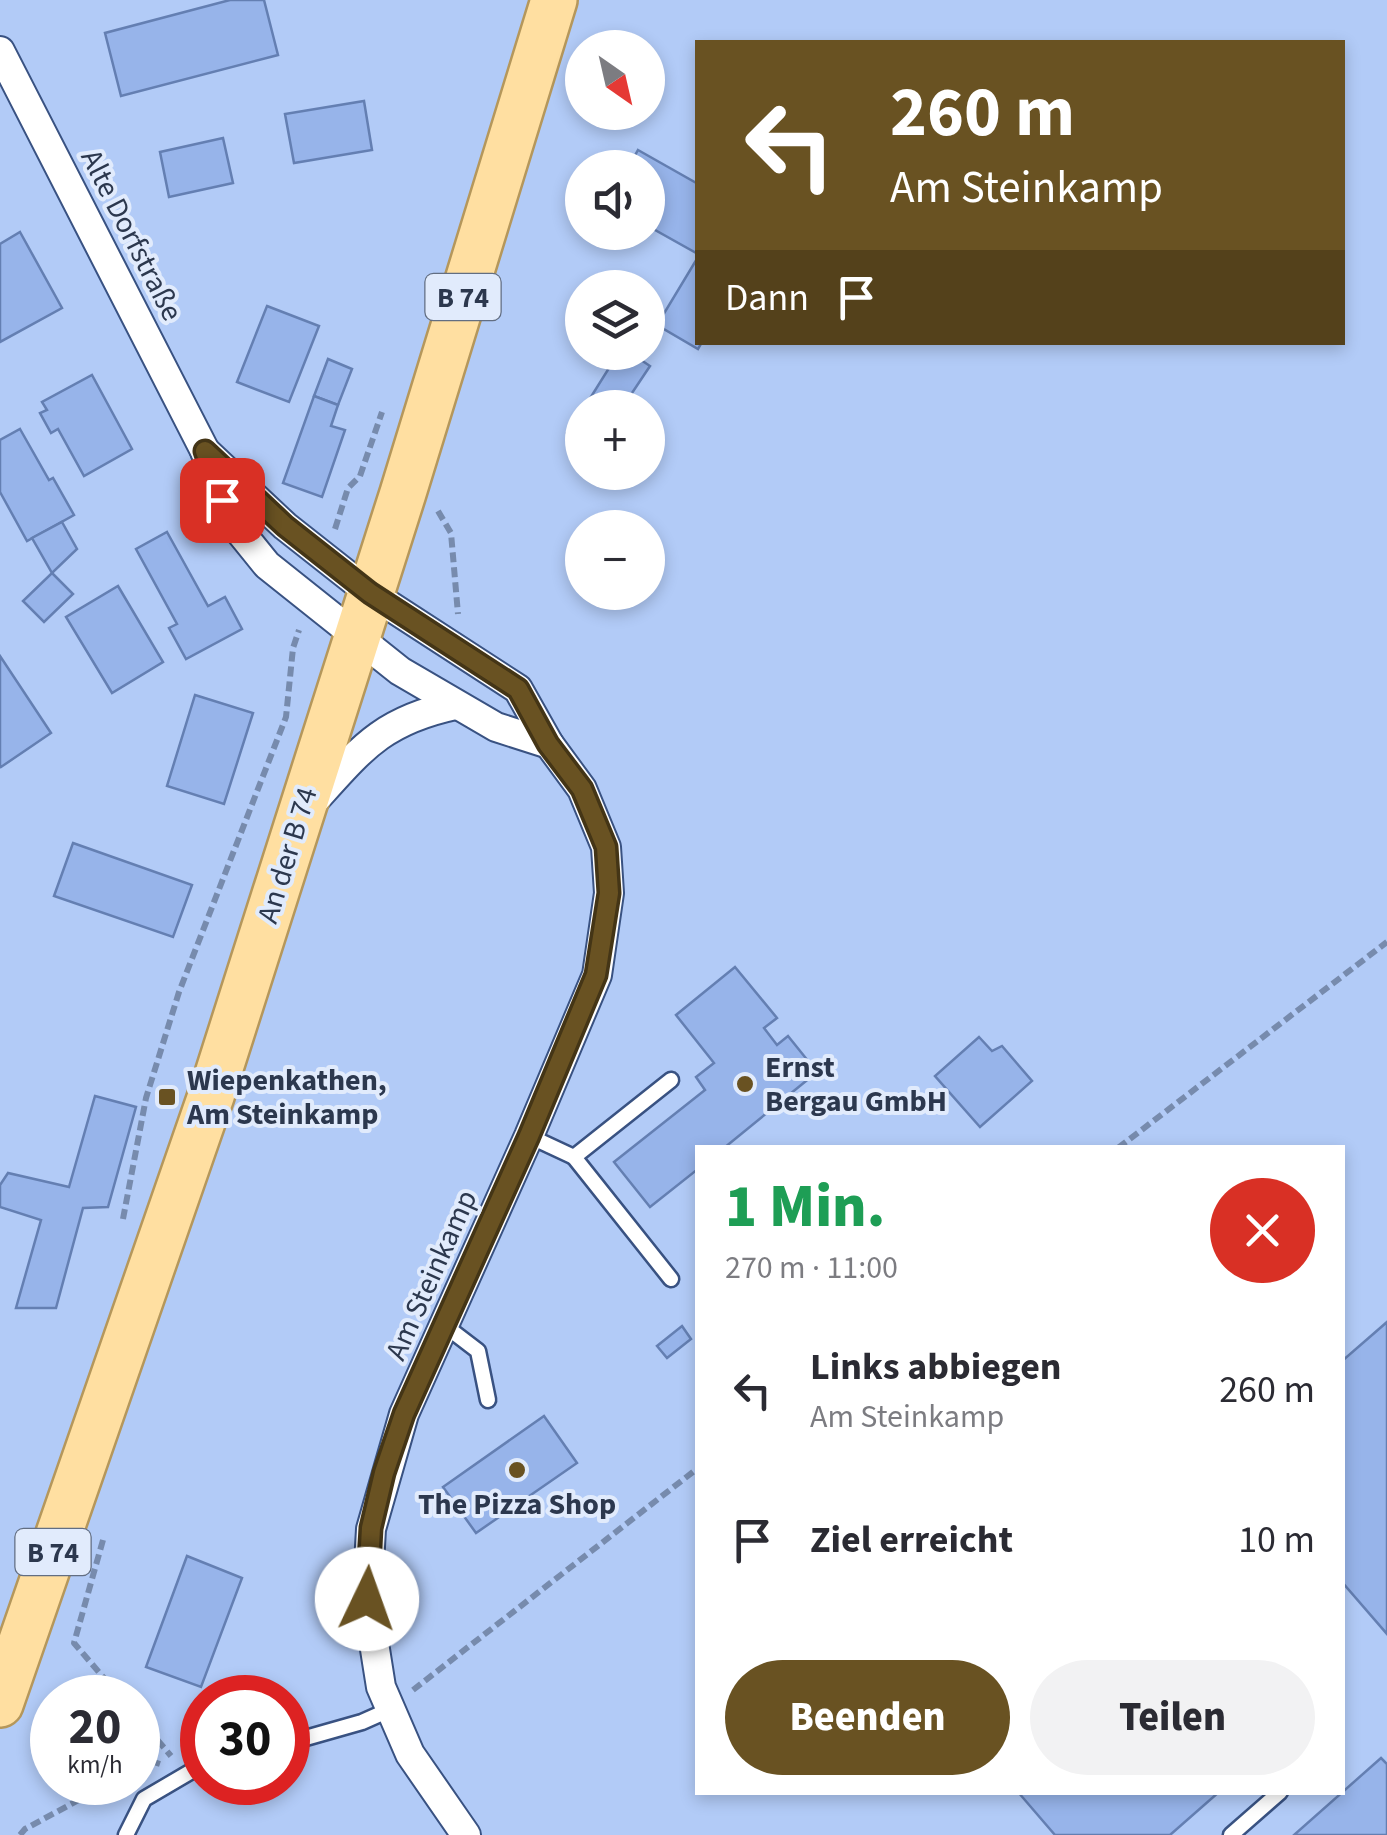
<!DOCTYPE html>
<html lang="de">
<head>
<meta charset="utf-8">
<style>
	body { margin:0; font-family:"Source Sans 3",sans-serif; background:#f2f2f3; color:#2b2b33; height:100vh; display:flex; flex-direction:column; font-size:38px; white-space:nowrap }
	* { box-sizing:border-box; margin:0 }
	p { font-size:32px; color:#7c7c81 }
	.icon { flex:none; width:55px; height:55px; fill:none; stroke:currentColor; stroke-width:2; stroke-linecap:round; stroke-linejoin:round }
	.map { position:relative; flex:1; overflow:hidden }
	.panel { position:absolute; left:695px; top:1145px; width:650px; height:650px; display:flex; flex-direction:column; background:#fff; border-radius:0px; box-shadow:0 5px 15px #0003 }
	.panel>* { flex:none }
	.top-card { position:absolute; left:695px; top:40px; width:650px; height:305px; border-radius:0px; box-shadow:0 5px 15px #0003; background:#695222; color:#fff; overflow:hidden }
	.needle { width:65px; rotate:146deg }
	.controls { position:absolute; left:565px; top:30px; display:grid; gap:20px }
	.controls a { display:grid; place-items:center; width:100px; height:100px; border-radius:50%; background:#fff; box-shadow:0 5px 15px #0003; font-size:50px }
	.speed { position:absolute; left:30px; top:1675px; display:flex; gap:20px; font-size:50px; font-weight:700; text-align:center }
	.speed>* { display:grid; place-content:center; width:130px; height:130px; border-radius:50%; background:#fff; box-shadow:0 5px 15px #0003; line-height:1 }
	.speed small { font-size:25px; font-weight:400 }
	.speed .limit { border:15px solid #d22; background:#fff; color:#111 }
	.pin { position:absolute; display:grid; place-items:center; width:85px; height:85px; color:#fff; margin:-42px; border-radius:20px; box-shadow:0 5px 15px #0006 }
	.me { position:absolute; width:110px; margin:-55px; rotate:3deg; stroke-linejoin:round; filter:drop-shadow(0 0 8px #0008) }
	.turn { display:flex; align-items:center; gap:35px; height:210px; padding:0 30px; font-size:45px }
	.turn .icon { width:130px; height:130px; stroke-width:2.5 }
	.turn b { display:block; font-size:70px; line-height:85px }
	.then { display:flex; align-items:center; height:95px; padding:0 30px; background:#0003; gap:20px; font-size:38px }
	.round { display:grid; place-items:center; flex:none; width:105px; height:105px; border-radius:52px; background:#f2f2f3 }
	.headline { display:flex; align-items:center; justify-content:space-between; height:170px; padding:0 30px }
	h1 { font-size:60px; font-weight:800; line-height:75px; color:#1e9e55 }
	.cta { display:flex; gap:20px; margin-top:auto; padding:20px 30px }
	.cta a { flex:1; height:115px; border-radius:60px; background:#695222; color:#fff; font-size:40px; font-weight:800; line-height:115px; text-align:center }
	.cta a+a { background:#f2f2f3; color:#2b2b33 }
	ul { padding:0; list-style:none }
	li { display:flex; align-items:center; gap:30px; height:150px; padding:0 30px }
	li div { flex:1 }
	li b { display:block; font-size:38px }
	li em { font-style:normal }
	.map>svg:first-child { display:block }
	.building { fill:#97b4ea; stroke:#647fb2; stroke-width:2.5 }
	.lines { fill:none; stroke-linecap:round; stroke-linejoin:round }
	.service-casing { stroke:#395282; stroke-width:19 }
	.minor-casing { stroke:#395282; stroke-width:32 }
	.primary-casing { stroke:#b5975b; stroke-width:50 }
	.path { stroke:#778bad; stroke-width:6; stroke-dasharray:10 5; stroke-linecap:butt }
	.service { stroke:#fff; stroke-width:14 }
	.minor { stroke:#fff; stroke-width:28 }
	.primary { stroke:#ffdfa1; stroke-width:45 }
	.route-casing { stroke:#443516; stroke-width:25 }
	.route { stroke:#695222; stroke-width:18 }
	.poi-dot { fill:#695222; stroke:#e1ebfc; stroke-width:4 }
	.labels { text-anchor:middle; stroke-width:8; stroke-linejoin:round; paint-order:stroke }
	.shield { fill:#e1ebfc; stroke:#626e82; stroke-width:2.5 }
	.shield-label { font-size:28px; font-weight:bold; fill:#2c384e }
	.street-label { font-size:30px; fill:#2c384e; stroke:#e1ebfc }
	.poi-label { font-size:30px; font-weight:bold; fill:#2c384e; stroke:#e1ebfc; text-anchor:start }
</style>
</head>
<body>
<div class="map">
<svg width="1387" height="1835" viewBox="0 0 1387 1835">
	<rect width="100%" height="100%" fill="#b2cbf7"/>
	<g class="building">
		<path d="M230 0H264L278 55 121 96 105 33Z"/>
		<path d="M364 101 372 150 294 163 285 114Z"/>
		<path d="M223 138 233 183 169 197 160 152Z"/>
		<path d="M638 150 698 184V254L648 226V168H628Z"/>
		<path d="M20 232 62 308 0 342V244Z"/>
		<path d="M698 257V342H702L698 349 657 325Z"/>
		<path d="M267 306 319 326 289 402 237 382Z"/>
		<path d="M619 352H629L650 366 622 408H584Z"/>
		<path d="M328 359 352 369 338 405 314 396Z"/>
		<path d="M92 375 132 449 84 476 58 429 51 433 40 413 47 410 42 402Z"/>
		<path d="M314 396 338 405 331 426 345 430 322 497 283 483Z"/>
		<path d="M582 410V443L567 433Z"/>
		<path d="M20 429 49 480 53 478 74 515 27 541 0 492V440Z"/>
		<path d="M62 522 77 549 52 573 32 538Z"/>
		<path d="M167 532 208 606 225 597 242 629 186 659 169 628 177 624 136 549Z"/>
		<path d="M52 573 73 594 44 622 23 601Z"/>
		<path d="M118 586 163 662 112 693 66 617Z"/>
		<path d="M0 656 51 733 1 767 0 765Z"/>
		<path d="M195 695 253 713 224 804 167 786Z"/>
		<path d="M73 843 192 885 173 937 54 896Z"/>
		<path d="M735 967 777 1018 764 1028 777 1045 788 1036 817 1072 724 1148H698V1169L650 1207 614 1162 705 1090 696 1077 714 1063 676 1015Z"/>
		<path d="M979 1037 992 1051 1002 1046 1032 1081 980 1127 935 1076Z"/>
		<path d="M95 1096 136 1107 108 1207 83 1208 56 1308H16L41 1220 0 1207V1185L8 1173 69 1187Z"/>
		<path d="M1387 1322V1634L1342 1582V1361Z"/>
		<path d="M682 1326 691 1339 667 1358 657 1346Z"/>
		<path d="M544 1416 577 1463 476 1533 443 1487Z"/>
		<path d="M187 1556 242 1578 201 1687 146 1667Z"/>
		<path d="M1381 1758 1387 1764V1835H1294Z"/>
		<path d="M1018 1792H1219L1170 1835H1055Z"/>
	</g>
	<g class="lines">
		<defs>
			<g id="service">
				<path d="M529 1136 574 1157 671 1080"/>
				<path d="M574 1157 671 1279"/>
				<path d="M444 1325 478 1351 488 1400"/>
				<path d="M288 1743 362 1722 389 1710"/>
				<path d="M126 1835 144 1799 202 1765"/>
				<path d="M1231 1835 1280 1792"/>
			</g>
			<g id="minor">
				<path d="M0 51 205 451 222 500 237 528 267 565 400 671 496 727 549 744"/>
				<path d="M205 451 285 526 370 593 518 689 549 744 582 789 606 847 609 893 597 975 529 1136 404 1414 371 1529 367 1599 381 1687 410 1754 466 1835"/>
				<path d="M312 803C361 749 381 721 455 705"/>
			</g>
			<path id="primary" d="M0 1704 212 1093 403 493 554 0"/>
		</defs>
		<use href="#service" class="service-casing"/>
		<use href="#minor" class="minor-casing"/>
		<use href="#primary" class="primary-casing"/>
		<g class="path">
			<path d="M438 511 451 533 458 614"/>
			<path d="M335 529 348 488 360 476 382 412"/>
			<path d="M1118 1148 1387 942"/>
			<path d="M123 1219 146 1098 179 992 286 717 293 648 299 630"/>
			<path d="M103 1540 74 1643 121 1698"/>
			<path d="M413 1690 698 1468"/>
			<path d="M138 1717 171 1756"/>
			<path d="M138 1768 151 1761 160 1764"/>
			<path d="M20 1835 25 1829 112 1782"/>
		</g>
		<use href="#service" class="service"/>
		<use href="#minor" class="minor"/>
		<use href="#primary" class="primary"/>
	</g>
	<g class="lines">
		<defs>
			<path id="route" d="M222 500 205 451 285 526 370 593 518 689 548 744 582 789 606 847 609 893 596 975 529 1136 404 1414 384 1473 371 1528 367 1599"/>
		</defs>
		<use href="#route" class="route-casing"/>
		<use href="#route" class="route"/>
	</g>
	<g class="poi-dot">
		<circle cx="745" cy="1084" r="10"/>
		<rect x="157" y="1087" width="20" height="20" rx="5"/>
		<circle cx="517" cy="1470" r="10"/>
	</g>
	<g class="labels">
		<g class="shield">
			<rect x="425.5" y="274" width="75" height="46" rx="8"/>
			<rect x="15.5" y="1529" width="75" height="46" rx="8"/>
		</g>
		<g class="shield-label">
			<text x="463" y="307">B 74</text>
			<text x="53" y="1562">B 74</text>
		</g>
		<g class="street-label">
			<text transform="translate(132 235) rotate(63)" y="10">Alte Dorfstraße</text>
			<text transform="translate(287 855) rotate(-73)" y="10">An der B 74</text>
			<text transform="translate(431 1275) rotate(-66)" y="10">Am Steinkamp</text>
		</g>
		<g class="poi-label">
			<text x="765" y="1077">Ernst<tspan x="765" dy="34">Bergau GmbH</tspan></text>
			<text x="187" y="1090">Wiepenkathen,<tspan x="187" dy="34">Am Steinkamp</tspan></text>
			<text x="517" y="1514" text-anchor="middle">The Pizza Shop</text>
		</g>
	</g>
</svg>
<div class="controls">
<a><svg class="needle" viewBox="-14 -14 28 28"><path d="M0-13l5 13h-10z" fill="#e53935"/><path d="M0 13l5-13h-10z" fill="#7c7c81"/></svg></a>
<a><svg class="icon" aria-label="sound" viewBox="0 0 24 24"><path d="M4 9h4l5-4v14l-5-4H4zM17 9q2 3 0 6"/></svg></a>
<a><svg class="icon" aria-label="layers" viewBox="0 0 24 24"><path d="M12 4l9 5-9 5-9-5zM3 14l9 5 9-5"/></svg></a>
<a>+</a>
<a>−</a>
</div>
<div class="speed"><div>20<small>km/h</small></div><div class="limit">30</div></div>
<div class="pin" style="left:222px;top:500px;background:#d93025"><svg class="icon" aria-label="arrive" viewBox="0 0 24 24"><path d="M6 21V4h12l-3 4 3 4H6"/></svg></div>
<svg class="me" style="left:367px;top:1599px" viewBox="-20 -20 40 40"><circle r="19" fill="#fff"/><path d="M0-13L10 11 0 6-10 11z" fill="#695222"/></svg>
<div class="top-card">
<div class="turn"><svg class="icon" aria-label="left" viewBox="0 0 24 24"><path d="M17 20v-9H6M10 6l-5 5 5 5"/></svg><div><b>260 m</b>Am Steinkamp</div></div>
<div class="then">Dann<svg class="icon" aria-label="arrive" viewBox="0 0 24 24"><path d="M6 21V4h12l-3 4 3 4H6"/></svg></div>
</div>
<section class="panel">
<div class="headline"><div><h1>1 Min.</h1><p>270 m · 11:00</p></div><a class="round" style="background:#d93025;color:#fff"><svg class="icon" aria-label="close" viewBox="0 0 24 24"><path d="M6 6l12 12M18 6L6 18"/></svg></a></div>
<ul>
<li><svg class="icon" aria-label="left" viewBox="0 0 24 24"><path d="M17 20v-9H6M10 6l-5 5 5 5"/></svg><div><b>Links abbiegen</b><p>Am Steinkamp</p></div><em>260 m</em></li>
<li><svg class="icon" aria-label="arrive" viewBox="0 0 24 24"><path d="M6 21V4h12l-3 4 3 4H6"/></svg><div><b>Ziel erreicht</b></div><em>10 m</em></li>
</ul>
<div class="cta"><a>Beenden</a><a>Teilen</a></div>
</section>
</div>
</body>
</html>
